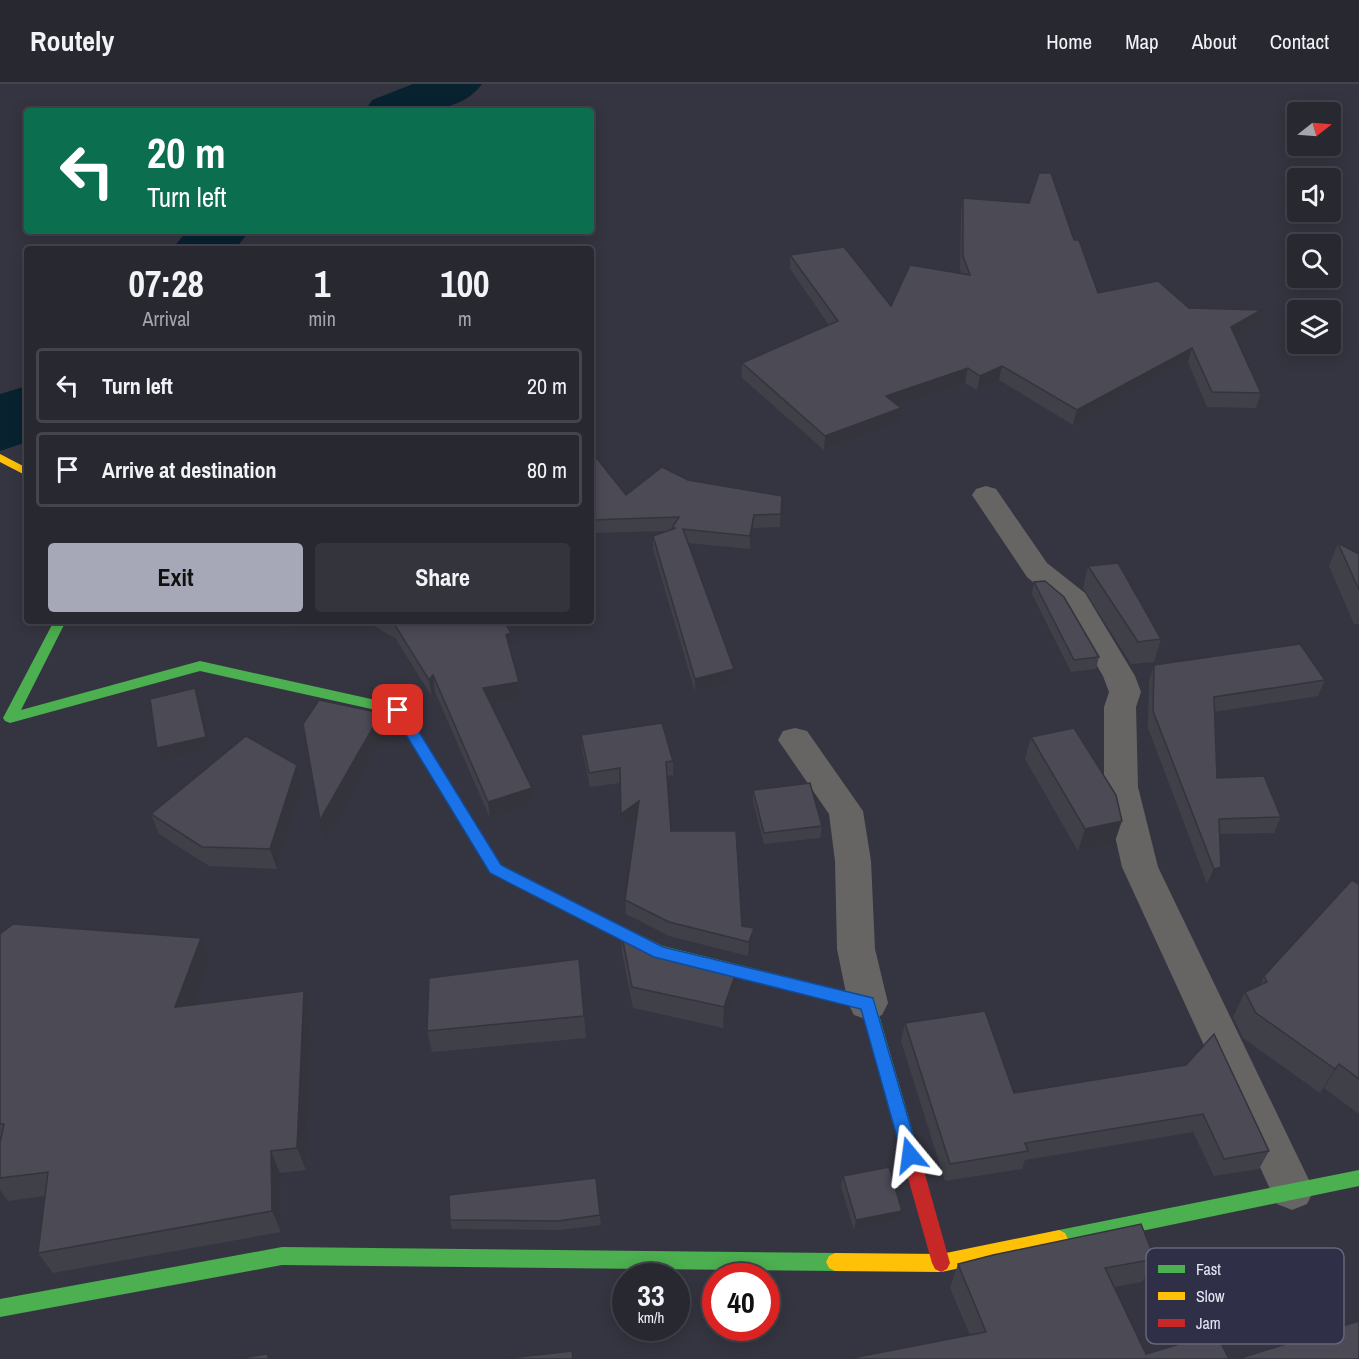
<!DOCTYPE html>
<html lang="en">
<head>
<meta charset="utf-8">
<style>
	body { margin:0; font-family:"Archivo Narrow",sans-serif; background:#34343d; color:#f1f3f6; height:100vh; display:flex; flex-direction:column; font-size:22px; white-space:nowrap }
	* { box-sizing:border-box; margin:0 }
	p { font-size:20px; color:#a5a6ab }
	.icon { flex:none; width:33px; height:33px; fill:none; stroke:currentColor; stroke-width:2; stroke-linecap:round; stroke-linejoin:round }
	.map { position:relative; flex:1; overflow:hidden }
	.drawer { position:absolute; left:24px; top:162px; width:570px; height:378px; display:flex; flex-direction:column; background:#282831; border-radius:6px; box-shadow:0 3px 15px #0003,0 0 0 2px #44444d }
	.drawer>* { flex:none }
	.top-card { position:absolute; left:24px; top:24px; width:570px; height:126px; border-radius:6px; box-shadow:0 3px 15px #0003,0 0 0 2px #44444d; background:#0b6e4f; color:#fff; overflow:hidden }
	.needle { width:39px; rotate:73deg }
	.fabs { position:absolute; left:1287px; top:18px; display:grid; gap:12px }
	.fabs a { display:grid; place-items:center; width:54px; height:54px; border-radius:6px; background:#282831; box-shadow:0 3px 15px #0003,0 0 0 2px #44444d; font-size:30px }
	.speed { position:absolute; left:612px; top:1179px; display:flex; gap:12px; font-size:30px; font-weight:700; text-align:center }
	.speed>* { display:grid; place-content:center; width:78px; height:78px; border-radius:50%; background:#282831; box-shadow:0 3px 15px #0003,0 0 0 2px #44444d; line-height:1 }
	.speed small { font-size:15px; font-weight:400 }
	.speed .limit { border:9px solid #d22; background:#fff; color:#111 }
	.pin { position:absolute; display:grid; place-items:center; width:51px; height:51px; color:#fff; margin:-26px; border-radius:12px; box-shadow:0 3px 9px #0006 }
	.me { position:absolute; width:66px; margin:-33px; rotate:344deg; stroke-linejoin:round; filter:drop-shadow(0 0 4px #0008) }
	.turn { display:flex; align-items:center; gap:21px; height:126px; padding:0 24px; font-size:27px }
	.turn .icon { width:78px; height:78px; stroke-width:2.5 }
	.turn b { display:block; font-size:42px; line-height:51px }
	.eta { display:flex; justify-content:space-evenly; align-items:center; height:102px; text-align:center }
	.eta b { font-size:36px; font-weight:700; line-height:42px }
	.button { display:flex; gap:12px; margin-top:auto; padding:12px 24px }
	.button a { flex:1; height:69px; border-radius:6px; background:#a7a8b7; color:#111; font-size:24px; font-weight:700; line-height:69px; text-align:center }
	.button a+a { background:#34343d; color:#f1f3f6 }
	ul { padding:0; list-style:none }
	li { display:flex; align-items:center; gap:18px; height:75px; margin:0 12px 9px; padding:0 12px; border:3px solid #44444d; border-radius:6px }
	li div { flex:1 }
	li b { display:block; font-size:22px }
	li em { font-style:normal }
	header { display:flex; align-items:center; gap:36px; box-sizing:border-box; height:84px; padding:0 30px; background:#282831; border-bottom:2px solid #44444d }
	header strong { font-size:28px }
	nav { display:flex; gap:33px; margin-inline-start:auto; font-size:21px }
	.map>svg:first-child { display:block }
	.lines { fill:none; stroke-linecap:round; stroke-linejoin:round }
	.river { fill:#082230; fill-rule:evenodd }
	.street { fill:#666564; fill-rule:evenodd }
	.fast { fill:#4caf50; fill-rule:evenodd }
	.slow { fill:#ffc107; fill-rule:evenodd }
	.jam { fill:#c62828; fill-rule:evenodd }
	.wall { fill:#404049 }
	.shaded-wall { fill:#34343c }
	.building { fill:#4b4a55; stroke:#34343c; stroke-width:1.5 }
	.route { fill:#1a73e8; stroke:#114b97; stroke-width:1.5 }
	.key { fill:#2f2f47; stroke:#66667c; stroke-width:1.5 }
	.key-label { font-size:16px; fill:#e5e6f6 }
</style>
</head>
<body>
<header>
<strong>Routely</strong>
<nav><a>Home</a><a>Map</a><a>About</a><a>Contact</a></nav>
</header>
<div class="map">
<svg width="1359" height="1275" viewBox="0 0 1359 1275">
	<rect width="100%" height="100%" fill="#353541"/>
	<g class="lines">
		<g class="river">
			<path d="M413 0H482C458 34 401 27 365 27L372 16Z"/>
			<path d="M187 147H250L235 165H172Z"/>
			<path d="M27 302V358L0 367V310Z"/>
		</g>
		<g class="street">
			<path d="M986 402 996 405 1047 479 1085 509 1135 592 1141 608 1136 623 1138 703 1158 783 1307 1092 1314 1106 1307 1120 1292 1126 1277 1120 1122 783 1104 703V623L1109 608 1103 592 1063 523 1027 493 972 411 976 405Z"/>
			<path d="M795 644 807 647 863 727 871 777 875 865 888 919 882 931 868 936 854 931 848 919 837 865 835 777 829 730 778 656 783 647Z"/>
		</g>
		<g class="fast">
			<path d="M54 537H66L21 626 200 577 398 621 403 623 407 629 400 634 394 630 200 587 10 639 5 637 3 634Z"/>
			<path d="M583 823 663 862 874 914 917 1062 914 1068 908 1070 902 1068 899 1062 861 924 660 874 578 833 575 829 578 825Z"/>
			<path d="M1359 1086V1102L1059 1164 1053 1161 1050 1155 1053 1149 1059 1146Z"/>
			<path d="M282 1163 835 1169 841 1172 844 1178 841 1184 835 1187 282 1181 0 1233V1215Z"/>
		</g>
		<g class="slow">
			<path d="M0 370 27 384V392L0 378Z"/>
			<path d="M400 624 405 626 501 781 588 825 591 829 588 833 583 835 578 833 491 789 393 629Z"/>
			<path d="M1059 1146 1065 1149 1068 1155 1065 1161 1059 1164 941 1188 835 1187 829 1184 826 1178 829 1172 835 1169 941 1170Z"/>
		</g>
		<path class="jam" d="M908 1054 914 1056 917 1062 950 1179 947 1185 941 1188 935 1185 932 1179 899 1062 902 1056Z"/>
	</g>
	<g class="wall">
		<path d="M963 114 1074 156 1098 209 1189 224 1256 241 1235 252 1261 309 1256 324 1207 323 1188 278 1073 341 999 296 977 306 965 299 899 322 901 324 899 339 824 366 742 294V279L829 241 790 185V171L891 222 962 190 960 186 961 128Z"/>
		<path d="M591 367 626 411 688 396 782 412 780 443 753 444 750 465 688 459 733 598 695 608 653 465V452L668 447 591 449Z"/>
		<path d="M1338 459 1359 470V540H1354L1329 482Z"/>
		<path d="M1088 482 1161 555 1154 578 1131 580 1083 504Z"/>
		<path d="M1034 498 1099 573 1096 585 1071 588 1032 510Z"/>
		<path d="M278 537H298L289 544Z"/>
		<path d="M366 537H504L511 549 513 566 510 567 519 598 521 614 491 620 534 721 490 734 435 608 432 613 396 555Z"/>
		<path d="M1154 581 1325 596 1318 612 1214 628 1217 694 1281 733 1274 749 1220 750 1221 783 1214 799 1207 800 1148 644 1149 597Z"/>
		<path d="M581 651 673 677V691L667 692 671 747 742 842 754 844 753 858 748 872 669 852 626 830 625 816 637 733 622 744 620 699 590 703 582 665Z"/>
		<path d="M1031 653 1114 760 1078 767 1025 675Z"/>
		<path d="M297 681 302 701 277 785 209 782 159 750 151 730Z"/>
		<path d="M753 706 822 742 820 754 764 760 753 718Z"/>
		<path d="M1359 800V1030L1324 1004 1320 1009 1243 954 1233 933 1245 908 1260 902 1264 892Z"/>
		<path d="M621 847 737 905 723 944 633 924 622 869Z"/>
		<path d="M0 850 210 877 195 920 304 907 311 930 306 1086 280 1089 281 1148 53 1189 38 1169 45 1112 8 1117 0 1106Z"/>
		<path d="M579 875 586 954 432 968 427 947Z"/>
		<path d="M905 939 1014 1009 1186 981 1269 1067 1259 1085 1214 1092 1193 1048 1025 1076 1022 1085 945 1097 901 957Z"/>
		<path d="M843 1092 900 1136 854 1146 841 1102Z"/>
		<path d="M596 1094 601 1141 560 1146 452 1145 450 1136Z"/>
		<path d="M1155 1175 1142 1198 1114 1203 1146 1270 847 1275 970 1251 950 1204 958 1180Z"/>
	</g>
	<g class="shaded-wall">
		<path d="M1261 226 1256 241 1226 257 1231 243Z"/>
		<path d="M1192 264 1188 278 1073 341 1077 326Z"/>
		<path d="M1002 282 999 296 977 306 980 292Z"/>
		<path d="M968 284 965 299 885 327 886 312Z"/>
		<path d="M901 324 899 339 824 366 825 352Z"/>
		<path d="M754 431 753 444 750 465V452Z"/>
		<path d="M287 537H298L289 544Z"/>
		<path d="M511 549 513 566 508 567 506 551Z"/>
		<path d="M734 585 733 598 695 608V595Z"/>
		<path d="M433 591 435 608 432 613 429 596Z"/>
		<path d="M519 598 521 614 485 621 483 604Z"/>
		<path d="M195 604 199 615 210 664 162 676 157 664Z"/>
		<path d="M381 629 385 651 326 758 320 736Z"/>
		<path d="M297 681 302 701 277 785 270 765Z"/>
		<path d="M532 704 534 721 490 734 488 718Z"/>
		<path d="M639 717 640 731 622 744 621 730Z"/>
		<path d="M1122 737 1114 760 1078 767 1085 745Z"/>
		<path d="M1221 783 1214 799 1207 800 1214 785Z"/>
		<path d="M754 844 753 858 748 872 749 858Z"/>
		<path d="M201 854 210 877 186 946 175 923Z"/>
		<path d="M738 883 737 905 723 944 724 923Z"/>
		<path d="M304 907 311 930 306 1086 297 1064Z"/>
		<path d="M1339 980 1324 1004 1320 1009 1335 985Z"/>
		<path d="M271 1067 280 1089 281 1148 272 1127Z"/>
		<path d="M902 1127 900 1136 854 1146 856 1136Z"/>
	</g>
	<g class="building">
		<path d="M1039 89H1051L1074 156H1079L1098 209 1158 197 1189 224 1261 226 1231 243 1261 309 1212 308 1192 264 1077 326 1002 282 980 292 968 284 886 312 901 324 825 352 742 279 838 237 790 171 844 163 891 222 910 181 970 191 963 172V114L1029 119Z"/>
		<path d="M591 367 626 411 662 383 688 396 782 412 781 430 754 431 750 452 683 445 734 585 695 595 653 452 676 444H672L679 433 591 436Z"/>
		<path d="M1338 459 1359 470V506Z"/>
		<path d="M1118 479 1161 555 1138 558 1088 482Z"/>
		<path d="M1045 497 1064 513 1099 573 1074 576 1034 498Z"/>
		<path d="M391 537H504L511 549 506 551 519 598 483 604 532 704 488 718 433 591 429 596 393 538Z"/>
		<path d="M1300 560 1325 596 1214 613 1217 694 1264 692 1281 733 1219 735 1221 783 1214 785 1153 627 1154 581Z"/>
		<path d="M195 604 206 653 157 664 150 615Z"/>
		<path d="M319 616 381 629 320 736 303 640Z"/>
		<path d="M662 639 673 677 666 678 671 747H736L742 842 754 844 749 858 669 838 625 816 639 717 621 730 620 684 589 689 581 651Z"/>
		<path d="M1074 644 1116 711 1122 737 1085 745 1031 653Z"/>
		<path d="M246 652 297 681 270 765 202 763 151 730Z"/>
		<path d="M810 699 822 742 764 749 753 706Z"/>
		<path d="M1352 796 1359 800V995L1339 980 1335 985 1256 929 1245 908 1267 898 1264 892Z"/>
		<path d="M13 840 201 854 175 923 304 907 297 1064 271 1067 272 1127 38 1169 48 1088 0 1094V1059L4 1040H0V850Z"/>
		<path d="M621 847 646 860 738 883 724 923 632 903Z"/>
		<path d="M579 875 584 932 427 947 429 894Z"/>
		<path d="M985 927 1014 1009 1186 981 1214 950 1269 1067 1224 1075 1203 1030 1025 1059 1028 1067 950 1080 905 939Z"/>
		<path d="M889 1083 902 1127 856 1136 843 1092Z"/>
		<path d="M596 1094 600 1131 558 1137 450 1136 449 1111Z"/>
		<path d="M1141 1140 1155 1175 1105 1184 1146 1270 1216 1249 1229 1275H847L986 1248 958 1180 993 1171Z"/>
		<path d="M1359 1237V1275H1238Z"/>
		<path d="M572 1267 573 1275H501Z"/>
		<path d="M267 1270 269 1275H236Z"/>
	</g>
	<path class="route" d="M398 621 403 622 501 781 663 863 873 914 919 1071 917 1077 910 1079 904 1077 902 1071 861 925 654 873 490 789 391 626Z"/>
	<rect x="1146" y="1164" width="198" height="96" rx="9" class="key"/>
	<rect x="1158" y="1181" width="27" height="8" fill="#4caf50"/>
	<rect x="1158" y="1208" width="27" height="8" fill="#ffc107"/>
	<rect x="1158" y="1235" width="27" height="8" fill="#c62828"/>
	<g class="key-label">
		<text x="1196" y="1191">Fast</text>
		<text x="1196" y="1218">Slow</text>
		<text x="1196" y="1245">Jam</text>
	</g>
</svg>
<div class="fabs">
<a><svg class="needle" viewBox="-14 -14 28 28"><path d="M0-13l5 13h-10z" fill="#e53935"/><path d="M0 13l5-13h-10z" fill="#a5a6ab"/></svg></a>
<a><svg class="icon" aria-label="sound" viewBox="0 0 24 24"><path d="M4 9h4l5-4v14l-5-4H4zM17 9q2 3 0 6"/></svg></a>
<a><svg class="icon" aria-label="search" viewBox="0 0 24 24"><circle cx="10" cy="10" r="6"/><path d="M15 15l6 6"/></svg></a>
<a><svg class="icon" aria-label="layers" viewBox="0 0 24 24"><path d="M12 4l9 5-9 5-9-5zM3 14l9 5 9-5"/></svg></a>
</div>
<div class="speed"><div>33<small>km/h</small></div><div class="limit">40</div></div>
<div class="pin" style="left:398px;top:626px;background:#d93025"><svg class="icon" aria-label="arrive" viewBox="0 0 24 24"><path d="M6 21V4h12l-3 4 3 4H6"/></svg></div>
<svg class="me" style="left:910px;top:1071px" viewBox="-20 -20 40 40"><path d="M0-17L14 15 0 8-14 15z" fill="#1a73e8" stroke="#fff" stroke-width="4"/></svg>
<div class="top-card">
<div class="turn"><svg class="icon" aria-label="left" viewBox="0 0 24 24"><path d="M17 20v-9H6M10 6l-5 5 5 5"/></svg><div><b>20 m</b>Turn left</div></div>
</div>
<section class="drawer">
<div class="eta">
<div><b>07:28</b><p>Arrival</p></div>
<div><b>1</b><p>min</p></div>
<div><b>100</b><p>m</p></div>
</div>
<ul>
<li><svg class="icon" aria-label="left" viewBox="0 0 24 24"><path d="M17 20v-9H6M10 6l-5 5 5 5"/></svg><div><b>Turn left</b></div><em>20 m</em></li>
<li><svg class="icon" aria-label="arrive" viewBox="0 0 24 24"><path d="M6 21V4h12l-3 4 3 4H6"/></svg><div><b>Arrive at destination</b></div><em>80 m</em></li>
</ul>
<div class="button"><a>Exit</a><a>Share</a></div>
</section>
</div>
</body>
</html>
